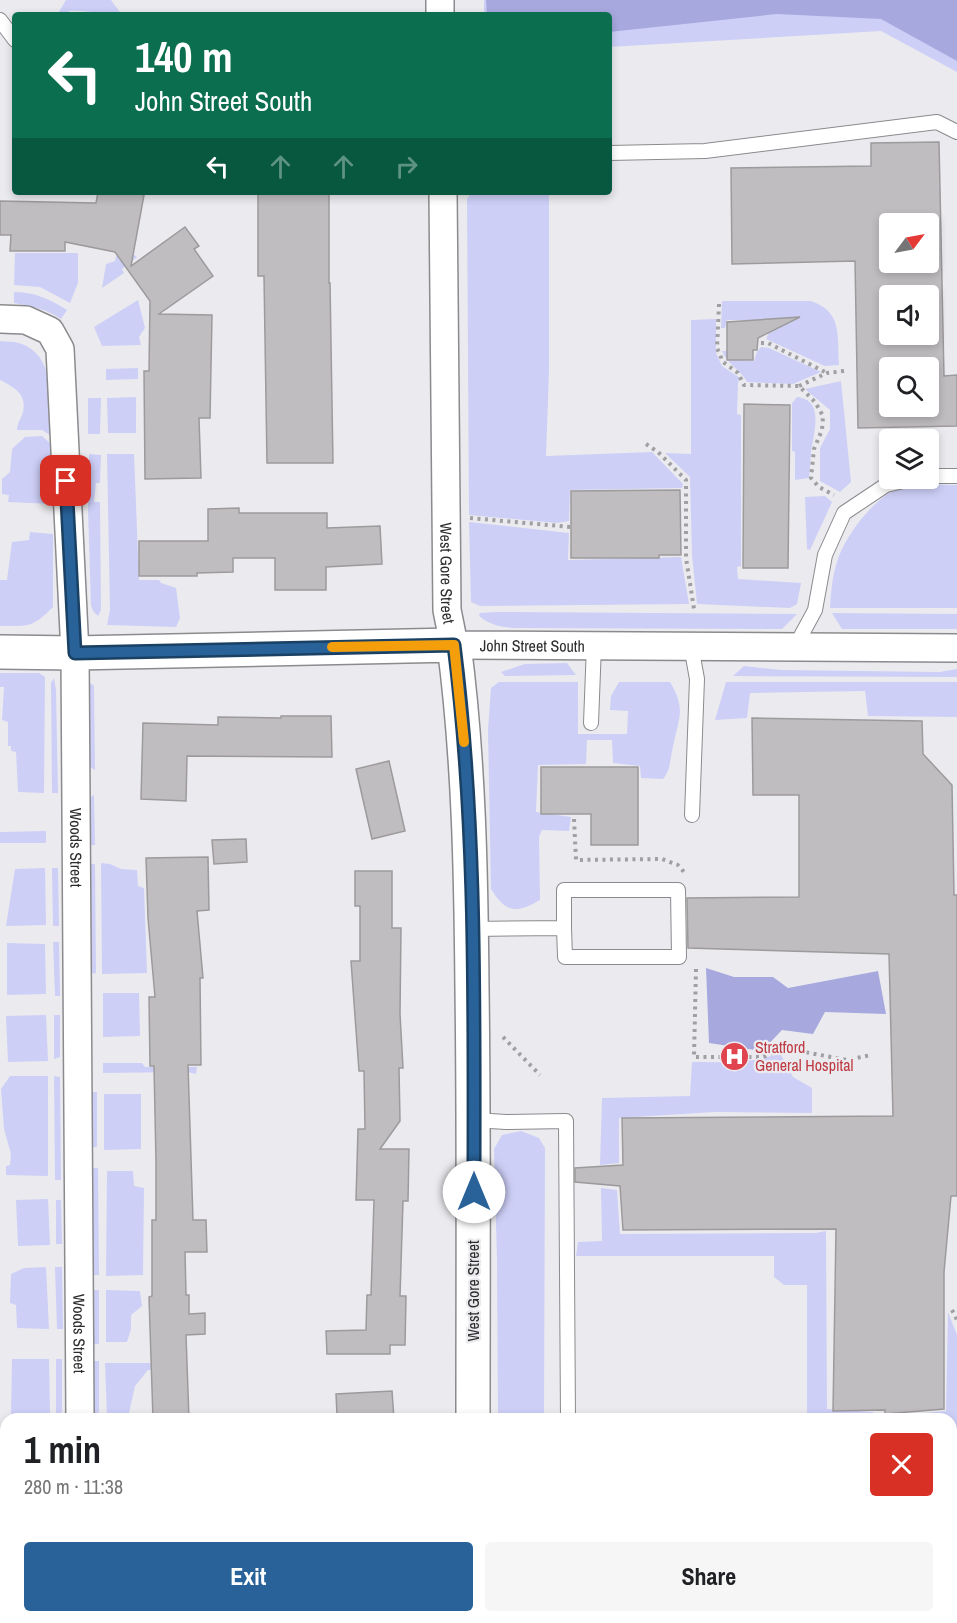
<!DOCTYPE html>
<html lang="en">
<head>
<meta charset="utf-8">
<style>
	body { margin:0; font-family:"Archivo Narrow",sans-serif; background:#f6f6f6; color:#202124; height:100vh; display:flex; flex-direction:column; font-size:22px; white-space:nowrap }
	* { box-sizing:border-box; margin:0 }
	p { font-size:20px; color:#757577 }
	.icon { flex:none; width:33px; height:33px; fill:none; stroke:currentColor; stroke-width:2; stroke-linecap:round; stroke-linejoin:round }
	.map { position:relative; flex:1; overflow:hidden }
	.sheet { position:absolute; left:0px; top:1413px; width:957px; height:210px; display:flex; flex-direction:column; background:#fff; border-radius:18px 18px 0 0; box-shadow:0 3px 9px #0003 }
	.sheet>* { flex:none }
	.guide { position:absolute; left:12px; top:12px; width:600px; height:183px; border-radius:6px; box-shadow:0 3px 9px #0003; background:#0b6e4f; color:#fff; overflow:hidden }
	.needle { width:39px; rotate:58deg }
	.fabs { position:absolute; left:879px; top:213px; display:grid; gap:12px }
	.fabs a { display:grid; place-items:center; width:60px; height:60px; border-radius:6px; background:#fff; box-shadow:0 3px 9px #0003; font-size:30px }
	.pin { position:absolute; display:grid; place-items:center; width:51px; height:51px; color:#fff; margin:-26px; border-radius:12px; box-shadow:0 3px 9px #0006 }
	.me { position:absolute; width:66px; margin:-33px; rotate:0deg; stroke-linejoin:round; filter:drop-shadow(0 0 4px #0008) }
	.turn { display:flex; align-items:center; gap:21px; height:126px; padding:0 24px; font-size:27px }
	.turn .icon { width:78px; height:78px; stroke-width:2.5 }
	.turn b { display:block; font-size:42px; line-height:51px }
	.lanes { display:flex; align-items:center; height:57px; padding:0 24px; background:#0003; justify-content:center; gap:30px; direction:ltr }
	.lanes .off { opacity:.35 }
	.round { display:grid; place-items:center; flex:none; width:63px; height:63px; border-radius:6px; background:#f6f6f6 }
	.summary { display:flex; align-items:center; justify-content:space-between; height:102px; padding:0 24px }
	h1 { font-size:36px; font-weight:700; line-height:45px }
	.button { display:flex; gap:12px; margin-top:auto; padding:12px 24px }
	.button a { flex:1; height:69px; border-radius:6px; background:#286299; color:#fff; font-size:24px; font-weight:700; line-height:69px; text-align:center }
	.button a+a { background:#f6f6f6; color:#202124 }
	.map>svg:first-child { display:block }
	.green { fill:#cdcff7 }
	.forest { fill:#a7a8de }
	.building { fill:#c0bdc0; stroke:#9d9a9c; stroke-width:1.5; fill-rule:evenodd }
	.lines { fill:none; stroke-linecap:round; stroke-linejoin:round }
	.lane-casing { stroke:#8b8b8e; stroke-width:16 }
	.street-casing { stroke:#8b8b8e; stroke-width:30 }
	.secondary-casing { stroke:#8b8b8e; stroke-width:36 }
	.path { stroke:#a0a0a3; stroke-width:4; stroke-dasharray:3 4.5; stroke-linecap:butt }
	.lane { stroke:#fff; stroke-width:14 }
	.street { stroke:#fff; stroke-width:27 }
	.secondary { stroke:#fff; stroke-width:33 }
	.route-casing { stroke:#1a4063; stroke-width:15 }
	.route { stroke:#286299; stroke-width:10 }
	.slow { stroke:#f59e0b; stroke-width:10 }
	.labels { text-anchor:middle; stroke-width:4.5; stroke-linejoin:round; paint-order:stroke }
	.street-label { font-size:16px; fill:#2c2c2d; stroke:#ebebef }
	.health-label { font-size:16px; fill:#be3a42; stroke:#ebebef; text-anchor:start }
</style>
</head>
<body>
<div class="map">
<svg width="957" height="1623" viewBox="0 0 957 1623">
	<rect width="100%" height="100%" fill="#ebebef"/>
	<g class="green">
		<path d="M66 0H111L122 15C104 15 87 10 69 11L67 15H57Z"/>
		<path d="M484 0H957V72L881 31 609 47V15H484Z"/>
		<path d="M472 192H549V371L546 456 652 452 683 484 682 488 570 490 569 521 557 523 469 515 467 199Z"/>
		<path d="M128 250 137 257 122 269 124 273 102 288 106 264 115 261 117 253Z"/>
		<path d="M15 253H78V283L70 303 40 287 14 285Z"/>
		<path d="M14 292C35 292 49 299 67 310L61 319C46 309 32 306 14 303Z"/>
		<path d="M138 300 145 328 139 337 141 345 102 346 94 327Z"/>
		<path d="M722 301H811C843 312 837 336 839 365L825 366 766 339 771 328 764 320H727L725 328H721Z"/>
		<path d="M716 319V353L722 366 740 378 738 383 737 414 741 415V566L737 567 738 579 801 583 797 604 790 608 697 604 692 555 690 477 665 453 691 454V320Z"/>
		<path d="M0 341C6 342 13 341 19 343 57 354 51 407 53 437L42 430H17C17 423 21 419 23 412 27 394 14 387 0 380Z"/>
		<path d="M761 347 769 348 821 372 793 384 747 382C740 369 728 365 722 351H727V360L754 361 757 352Z"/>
		<path d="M138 368V379L106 380V369Z"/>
		<path d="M841 381 851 482 840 492 820 481V448L830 429V410L805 389Z"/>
		<path d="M136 397V433H108L107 398Z"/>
		<path d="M797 397C826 400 813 435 811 454 810 462 810 470 809 478L795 480V452L792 451V403Z"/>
		<path d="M88 398H101L100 434H88Z"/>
		<path d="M42 436 52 445V504L8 502 9 495 2 494V479L10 472 12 449 25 437Z"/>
		<path d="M89 454 101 455 100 483H96L94 502H100L101 610 98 616 93 611 91 605 88 510Z"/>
		<path d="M107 454H134L139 580H159L161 583 176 588 180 618 176 627 107 625 110 610Z"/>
		<path d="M957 485V608H830C831 592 832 577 837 562 844 538 870 503 893 491 912 482 937 485 957 485Z"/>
		<path d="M825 496 832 502 810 550 807 549 805 497Z"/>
		<path d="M469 522 569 533 568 560 681 557 689 604 480 606 471 602Z"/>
		<path d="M30 532 53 534V607C32 628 29 626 0 626V580H7L12 542 29 540Z"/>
		<path d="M495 612 797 614 782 629 515 628C500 627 490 625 479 616L480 613Z"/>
		<path d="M832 613 957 614V629H842Z"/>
		<path d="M567 663 576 675 505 676 501 672 525 664Z"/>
		<path d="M744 666 781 670 940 672 957 669V677L733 676Z"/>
		<path d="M0 673H39L45 677 44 793 18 792 16 752 11 751V746H8V722L2 720 4 687H0Z"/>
		<path d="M54 678 56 690 58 793H52L51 683Z"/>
		<path d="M499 682H578V734H627L628 711 610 710 611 696 619 682H670C687 710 678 719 673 747 670 758 671 770 663 779L641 778 640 766 613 763 612 740H587L586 764 538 765 536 812 571 817 569 831 542 830 539 837 540 900C516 914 506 913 491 889L488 730 491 688Z"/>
		<path d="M726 682H957V717L868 716 865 691 750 693 747 718 715 720Z"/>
		<path d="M90 683 94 686 95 770 88 766V687Z"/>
		<path d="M94 795 95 845H90L89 798Z"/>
		<path d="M46 831V843H0V832Z"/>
		<path d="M101 863 110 864 121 869 137 870 138 886 144 888 147 973 102 974Z"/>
		<path d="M90 864H95L96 973 90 974Z"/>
		<path d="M45 868 46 925 6 926 15 869Z"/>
		<path d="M52 868H58L59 926H53Z"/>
		<path d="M53 942H59L60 996H55Z"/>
		<path d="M7 943 45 944 46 994 7 995Z"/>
		<path d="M103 993H139L140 1036 103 1037Z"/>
		<path d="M46 1015 48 1061 8 1062 6 1016Z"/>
		<path d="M54 1015H60V1057L54 1059Z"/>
		<path d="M780 1053 793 1077 812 1088V1113L715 1112 619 1118V1163L600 1165 602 1098 690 1096 692 1062C722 1062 752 1064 780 1053Z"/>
		<path d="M103 1063H142L145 1067H197L196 1074 187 1072 103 1073Z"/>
		<path d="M10 1076H48V1176L6 1175V1166L10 1165 11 1154 4 1129 1 1089Z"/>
		<path d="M54 1076 60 1077 61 1180H55Z"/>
		<path d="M91 1092H97V1147H90Z"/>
		<path d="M104 1094H141V1149L104 1150Z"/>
		<path d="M521 1131 539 1138 545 1148 544 1419H498L497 1261 494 1149 502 1135Z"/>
		<path d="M91 1168H98L99 1275H92Z"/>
		<path d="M107 1171H133L134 1186 144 1188 143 1275 106 1276Z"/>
		<path d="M601 1188 617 1190 620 1234 816 1233 826 1231 827 1409 873 1412 877 1419H807V1285H784L774 1277V1256H576L578 1242 602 1241Z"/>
		<path d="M48 1199 50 1245 18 1246 16 1200Z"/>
		<path d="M56 1200H61L62 1244H56Z"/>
		<path d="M46 1267 49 1329 17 1328 16 1305 10 1303 11 1274 24 1268Z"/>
		<path d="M55 1267H62L63 1329H57Z"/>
		<path d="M93 1290H99V1344H92Z"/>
		<path d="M106 1290 140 1291 142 1306 131 1315V1329L127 1342H106Z"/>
		<path d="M948 1312 957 1335V1429H951V1419H901L903 1415 946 1411Z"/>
		<path d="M12 1359H49L50 1413 11 1414Z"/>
		<path d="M56 1359H62V1412L56 1415Z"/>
		<path d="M93 1361H99V1414L93 1415Z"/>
		<path d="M105 1363H183L184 1369 148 1370 135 1386 129 1413 107 1416Z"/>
		<path d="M957 1560V1623H936V1617H951V1566Z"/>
		<rect x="499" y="1617" width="396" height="6"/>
	</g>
	<g class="forest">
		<path d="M486 0H957V61L881 19 777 14 609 32V15H487Z"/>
		<path d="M706 968 734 977H773L788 988 878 971 886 1014 825 1012 813 1034 782 1030 762 1051 709 1043Z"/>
	</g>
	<g class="building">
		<path d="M939 142 944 376 957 375V426L858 428 855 261 732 264 731 168 871 166V143ZM890 224H928V262H890ZM890 296H928V334H890ZM890 368H928V406H890Z"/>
		<path d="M98 192H130L144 195 131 266 185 227 199 246 194 249 213 276 159 314 212 315 210 418H199L201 478 145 479 144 371H149L150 301 115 252 65 242V251H10L11 235H0V201L96 203Z"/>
		<path d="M258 192H329V283H330L333 463H267L264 276H258Z"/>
		<path d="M800 317 758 338 757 350H753V360H727V322Z"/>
		<path d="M744 404 790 405 788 568H743Z"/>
		<path d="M680 490 681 555H659V558H571V491Z"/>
		<path d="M239 508V513H327V528L380 526 382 564 326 567V590H275V558H233V572L197 573V576H139V541H208V509Z"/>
		<path d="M281 716H331L332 757 187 756 186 801 141 799 143 723 218 725V717L281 718Z"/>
		<path d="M752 718 922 721 923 754 952 785 954 895H957V1196H951L944 1272V1409L885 1414V1410L833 1411 836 1229 623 1230 620 1186 575 1182V1168L623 1165 622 1118 893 1116 889 954 688 948 687 898 799 897V795H753Z"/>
		<path d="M389 761 405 831 372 839 356 769Z"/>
		<path d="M541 767H638V845H591V814H541Z"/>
		<path d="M246 839 247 862 214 864 212 840Z"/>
		<path d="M208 857 209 910 197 911 203 978H200L201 1065H188L193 1220H206L207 1252H185L186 1295H189V1314L205 1313V1334L186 1335 189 1419H153L149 1297 152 1296V1220H156V1162L154 1066H150L149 997H155L148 918 146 858Z"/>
		<path d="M355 871H392V928H401L400 1014 403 1068H399L400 1121 380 1149H409L408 1201H403L400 1296H406L405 1345H390V1354H327L326 1331 366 1330 367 1295H371L374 1200H356L358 1129H365L364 1071H359L351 961H360V906H355Z"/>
		<path d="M392 1391 394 1419H351V1415H337L336 1394Z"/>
	</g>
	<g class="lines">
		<defs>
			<g id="lane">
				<path d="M0 20 15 40"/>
				<path d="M609 153 705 151 937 122 957 132"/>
				<path d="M928 476H957"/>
				<path d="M691 646 697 679 692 815"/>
				<path d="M795 647 815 610 825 555 844 513 886 485 916 478"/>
				<path d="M591 723 594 645"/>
				<path d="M472 929 564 928 565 957H679L678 890H564V928"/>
				<path d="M474 1120 506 1122 566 1121 568 1419"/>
				<path d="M951 1467H957"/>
				<path d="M951 1524 957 1518"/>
				<path d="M909 1617V1623"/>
			</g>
			<g id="street">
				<path d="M440 0V15"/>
				<path id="s1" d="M443 192 447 610 454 645 957 648"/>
				<path id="s2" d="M0 319 26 320 50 331 60 349 75 653 80 1419"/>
				<path d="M81 1617V1623"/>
			</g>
			<g id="secondary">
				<path d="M0 652 75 653 454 645C469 759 471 874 472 989 474 1132 473 1276 473 1419"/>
				<path d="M472 1623V1617"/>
			</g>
		</defs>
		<use href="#lane" class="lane-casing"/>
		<use href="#street" class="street-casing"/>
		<use href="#secondary" class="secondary-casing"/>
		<g class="path">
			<path d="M719 304 717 348 723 362 738 373 744 385 799 386 815 402 823 416 822 430 814 449 811 478 819 487 834 495"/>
			<path d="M761 343H768L827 373"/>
			<path d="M799 386 827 373 844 371"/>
			<path d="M646 444 658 452 686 480V558L694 609"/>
			<path d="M470 518 571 527"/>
			<path d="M574 819 576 860 662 859 678 865 684 872"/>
			<path d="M696 969 694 1057H763L783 1048 847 1060 871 1055"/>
			<path d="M503 1037 540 1075"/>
			<path d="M952 1310 957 1320"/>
			<path d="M951 1559 957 1554"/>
		</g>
		<use href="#lane" class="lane"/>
		<use href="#street" class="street"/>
		<use href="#secondary" class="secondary"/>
	</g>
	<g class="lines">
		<defs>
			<path id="route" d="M66 481 75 653 454 645C477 826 474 1010 474 1192"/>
		</defs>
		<use href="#route" class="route-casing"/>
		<use href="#route" class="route"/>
		<path class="slow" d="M332 647 454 645 464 742"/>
	</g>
	<defs>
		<symbol id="hospital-disc" viewBox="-11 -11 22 22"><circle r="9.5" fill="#e0444e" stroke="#ebebef"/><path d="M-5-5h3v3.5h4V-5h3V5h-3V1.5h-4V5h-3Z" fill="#fff"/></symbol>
	</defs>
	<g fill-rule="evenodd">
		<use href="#hospital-disc" x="718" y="1040" width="33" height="33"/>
	</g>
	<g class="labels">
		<g class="street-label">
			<text dy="6" stroke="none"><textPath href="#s1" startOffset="381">West Gore Street</textPath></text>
			<text dy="6" stroke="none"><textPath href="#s1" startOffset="532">John Street South</textPath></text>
			<text dy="6" stroke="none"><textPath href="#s2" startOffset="572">Woods Street</textPath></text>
			<text transform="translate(473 1291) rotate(-90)" y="6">West Gore Street</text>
			<text dy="6" stroke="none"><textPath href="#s2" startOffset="1058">Woods Street</textPath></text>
		</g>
		<g class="health-label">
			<text x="755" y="1053">Stratford<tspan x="755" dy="18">General Hospital</tspan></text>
		</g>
	</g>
</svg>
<div class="fabs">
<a><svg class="needle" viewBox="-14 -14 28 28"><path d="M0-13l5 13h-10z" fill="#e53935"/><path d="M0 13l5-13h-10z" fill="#757577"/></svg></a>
<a><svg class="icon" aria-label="sound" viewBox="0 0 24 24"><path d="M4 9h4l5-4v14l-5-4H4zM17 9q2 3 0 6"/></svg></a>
<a><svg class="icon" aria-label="search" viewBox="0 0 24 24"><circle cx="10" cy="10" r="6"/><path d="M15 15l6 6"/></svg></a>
<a><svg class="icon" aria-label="layers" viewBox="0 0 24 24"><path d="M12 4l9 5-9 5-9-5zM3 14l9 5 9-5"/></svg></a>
</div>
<div class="pin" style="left:66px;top:481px;background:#d93025"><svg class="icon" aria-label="arrive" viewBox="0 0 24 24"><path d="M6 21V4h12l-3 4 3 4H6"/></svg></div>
<svg class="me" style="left:474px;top:1192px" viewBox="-20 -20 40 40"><circle r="19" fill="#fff"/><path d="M0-13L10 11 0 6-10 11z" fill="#286299"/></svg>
<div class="guide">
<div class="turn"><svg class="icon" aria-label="left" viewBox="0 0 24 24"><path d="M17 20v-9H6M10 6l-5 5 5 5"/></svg><div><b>140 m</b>John Street South</div></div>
<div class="lanes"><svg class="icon" aria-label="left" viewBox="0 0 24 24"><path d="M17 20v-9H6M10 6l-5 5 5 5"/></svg><svg class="icon off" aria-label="ahead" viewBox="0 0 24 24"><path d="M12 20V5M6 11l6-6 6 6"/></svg><svg class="icon off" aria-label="ahead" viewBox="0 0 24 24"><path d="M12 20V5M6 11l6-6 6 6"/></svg><svg class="icon off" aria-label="right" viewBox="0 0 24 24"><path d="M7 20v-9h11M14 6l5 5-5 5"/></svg></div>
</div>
<section class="sheet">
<div class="summary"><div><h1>1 min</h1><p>280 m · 11:38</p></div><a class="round" style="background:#d93025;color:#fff"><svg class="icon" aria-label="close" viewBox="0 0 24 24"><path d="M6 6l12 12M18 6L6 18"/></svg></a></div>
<div class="button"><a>Exit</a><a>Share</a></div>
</section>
</div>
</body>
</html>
